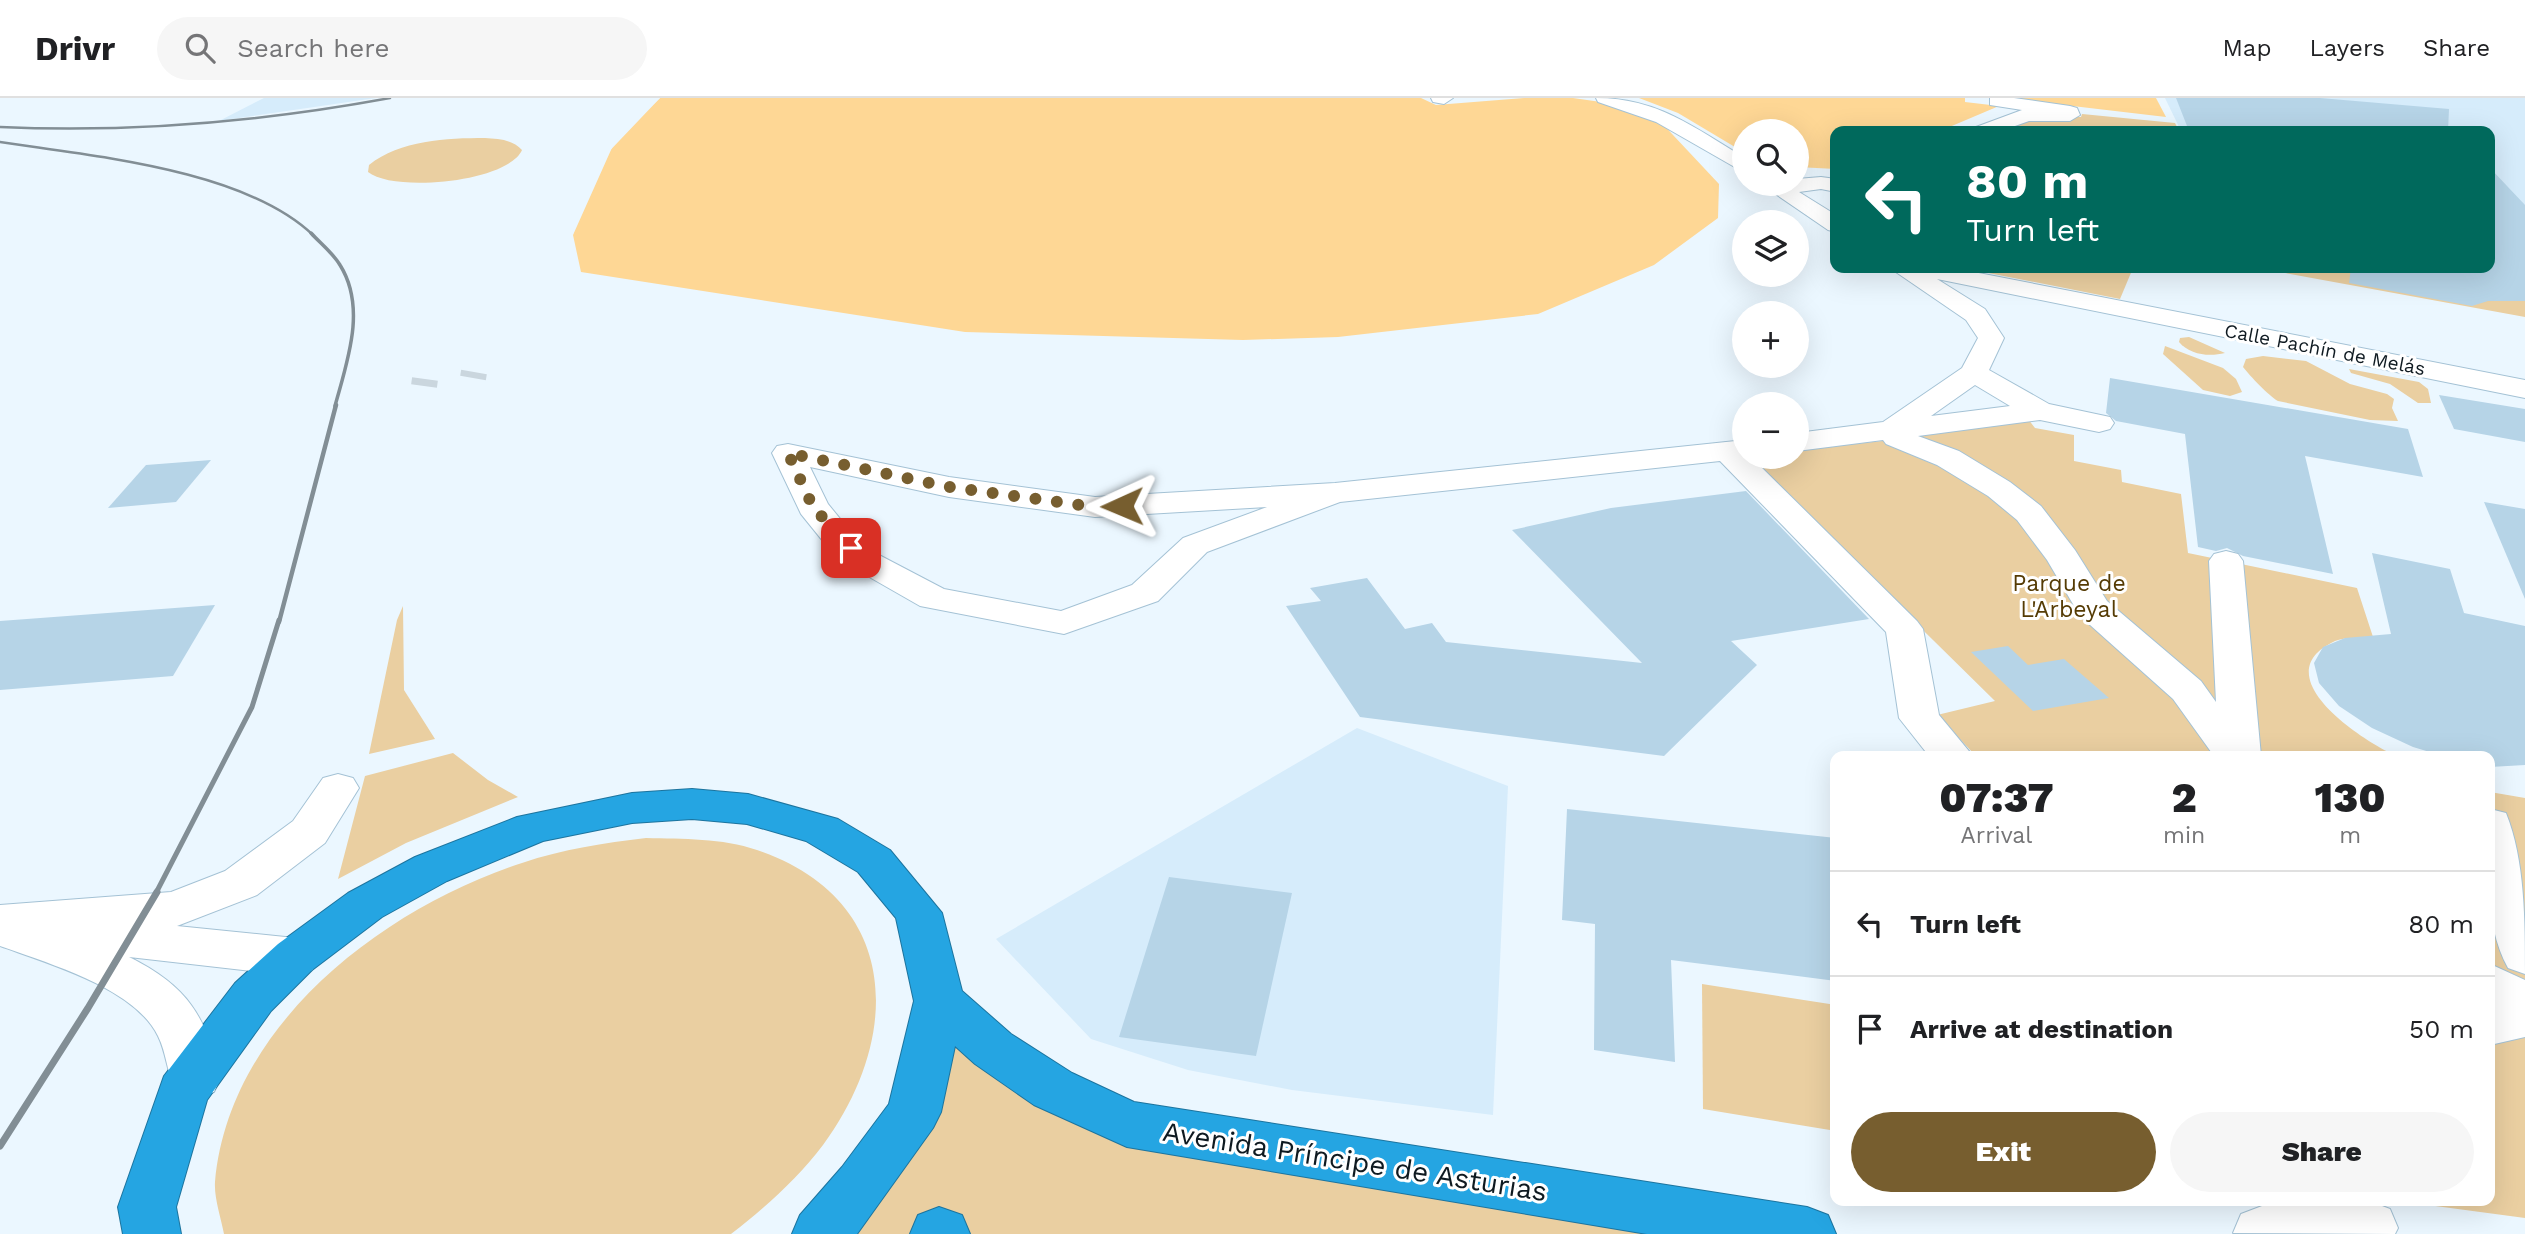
<!DOCTYPE html>
<html lang="en">
<head>
<meta charset="utf-8">
<style>
	body { margin:0; font-family:"Work Sans",sans-serif; background:#f6f6f6; color:#202124; height:100vh; display:flex; flex-direction:column; font-size:26px; white-space:nowrap }
	* { box-sizing:border-box; margin:0 }
	p { font-size:23px; color:#757577 }
	.icon { flex:none; width:38px; height:38px; fill:none; stroke:currentColor; stroke-width:2; stroke-linecap:round; stroke-linejoin:round }
	.map { position:relative; flex:1; overflow:hidden }
	.side { position:absolute; left:1830px; top:653px; width:665px; height:455px; display:flex; flex-direction:column; background:#fff; border-radius:14px; box-shadow:0 7px 28px #0002 }
	.side>* { flex:none }
	.hud { position:absolute; left:1830px; top:28px; width:665px; height:147px; border-radius:14px; box-shadow:0 7px 28px #0002; background:#00695c; color:#fff; overflow:hidden }
	.buttons { position:absolute; left:1732px; top:21px; display:grid; gap:14px }
	.buttons a { display:grid; place-items:center; width:77px; height:77px; border-radius:50%; background:#fff; box-shadow:0 7px 28px #0002; font-size:35px }
	.pin { position:absolute; display:grid; place-items:center; width:60px; height:60px; color:#fff; margin:-30px; border-radius:14px; box-shadow:0 4px 10px #0006 }
	.me { position:absolute; width:77px; margin:-38px; rotate:269deg; stroke-linejoin:round; filter:drop-shadow(0 0 5px #0008) }
	.turn { display:flex; align-items:center; gap:24px; height:147px; padding:0 21px; font-size:32px }
	.turn .icon { width:91px; height:91px; stroke-width:2.5 }
	.turn b { display:block; font-size:49px; line-height:60px }
	.eta { display:flex; justify-content:space-evenly; align-items:center; height:119px; text-align:center }
	.eta b { font-size:42px; font-weight:800; line-height:49px }
	.cta { display:flex; gap:14px; margin-top:auto; padding:14px 21px }
	.cta a { flex:1; height:80px; border-radius:42px; background:#775e2f; color:#fff; font-size:28px; font-weight:800; line-height:80px; text-align:center }
	.cta a+a { background:#f6f6f6; color:#202124 }
	ul { padding:0; list-style:none }
	li { display:flex; align-items:center; gap:21px; height:105px; padding:0 21px; border-top:2px solid #e0e0e0 }
	li div { flex:1 }
	li b { display:block; font-size:26px }
	li em { font-style:normal }
	header { display:flex; align-items:center; gap:42px; box-sizing:border-box; height:98px; padding:0 35px; background:#fff; border-bottom:2px solid #e0e0e0 }
	header strong { font-size:33px }
	nav { display:flex; gap:38px; margin-inline-start:auto; font-size:24px }
	.search { width:490px; height:63px; background:#f6f6f6; display:flex; align-items:center; gap:18px; box-sizing:border-box; padding:0 24px; border-radius:38px; color:#757577; font-size:26px }
	.map>svg:first-child { display:block }
	.built { fill:#d6ecfb }
	.green { fill:#eacfa1 }
	.water { fill:#fed795 }
	.pier { fill:#ebf7ff }
	.building { fill:#b6d4e7 }
	.lines { fill:none; stroke-linecap:round; stroke-linejoin:round }
	.highway-tunnel { stroke:#cad6de; stroke-width:26; stroke-dasharray:26 13; stroke-linecap:butt }
	.minor-casing { stroke:#a4c2d5; stroke-width:2 }
	.highway-casing { stroke:#1d749e; stroke-width:2 }
	.minor { fill:#fff; fill-rule:evenodd }
	.highway { fill:#25a5e2; fill-rule:evenodd }
	.rail-far4 { stroke:#828e95; stroke-width:2.5 }
	.rail-far3 { stroke:#828e95; stroke-width:3.5 }
	.rail-far2 { stroke:#828e95; stroke-width:4.5 }
	.rail-far1 { stroke:#828e95; stroke-width:5 }
	.rail { stroke:#828e95; stroke-width:7 }
	.route { stroke:#775e2f; stroke-width:12; stroke-dasharray:0 21.6 }
	.labels { text-anchor:middle; stroke-width:6; stroke-linejoin:round; paint-order:stroke }
	.far-street-label { font-size:19px; fill:#0f1a21; stroke:#fff }
	.park-label { font-size:23px; fill:#553b04; stroke:#fff }
	.near-street-label { font-size:28px; fill:#0f1a21; stroke:#fff }
</style>
</head>
<body>
<header>
<strong>Drivr</strong>
<div class="search"><svg class="icon" aria-label="search" viewBox="0 0 24 24"><circle cx="10" cy="10" r="6"/><path d="M15 15l6 6"/></svg>Search here</div>
<nav><a>Map</a><a>Layers</a><a>Share</a></nav>
</header>
<div class="map">
<svg width="2525" height="1136" viewBox="0 0 2525 1136">
	<rect width="100%" height="100%" fill="#ebf7ff"/>
	<g class="built">
		<path d="M264 0H376L219 23Z"/>
		<path d="M2165 0H2525V145H2490V33H2181Z"/>
		<path d="M1357 630 1508 688 1493 1017 1292 992 1188 972 1091 941 996 841Z"/>
	</g>
	<g class="green">
		<path d="M2082 16 2175 25 2179 33H1992L2030 19H2081Z"/>
		<path d="M485 40C498 41 512 41 522 52 508 84 394 95 368 74L369 67C400 42 447 40 485 40Z"/>
		<path d="M2525 147V219L2258 170H2490Z"/>
		<path d="M1963 170H2133L2120 201Z"/>
		<path d="M2189 239 2225 255C2209 259 2190 257 2179 244L2180 240Z"/>
		<path d="M2165 248 2223 270 2236 281 2242 294 2230 298 2203 292 2163 256Z"/>
		<path d="M2263 258 2306 263 2350 286 2387 296 2394 301 2392 310 2398 323 2370 322 2278 303C2269 298 2250 278 2243 269L2246 261Z"/>
		<path d="M2349 271 2419 284 2428 291 2431 305H2418L2390 286 2351 275Z"/>
		<path d="M2028 321 2035 330 2074 337V363L2121 372 2122 384 2181 396 2188 455 2357 490 2373 539C2362 540 2345 539 2335 543 2262 577 2361 642 2396 658H1976L1937 617 1995 603 1747 359H1797V352L1901 341Z"/>
		<path d="M403 508 404 592 435 641 369 656 397 522Z"/>
		<path d="M453 655 488 682 518 699 406 745 338 781 365 678Z"/>
		<path d="M2490 694 2525 700V1120L2398 1103 2490 1102Z"/>
		<path d="M646 740C683 741 722 740 757 752 901 801 903 938 823 1047 797 1081 765 1110 731 1136H224C221 1120 214 1100 215 1084 229 927 382 811 522 765 563 751 604 745 646 740Z"/>
		<path d="M1702 886 1836 907V1033L1703 1011Z"/>
		<path d="M939 903 1053 991 1807 1136H821L862 1087Z"/>
	</g>
	<g class="water">
		<path d="M660 0H1421L1436 7 1524 0H1573L1608 5 1658 21 1719 86 1718 120 1654 167 1538 216 1338 239 1243 242 965 234 581 174 573 137 579 85Z"/>
		<path d="M1639 0H1965V4L1999 8 1940 33H1836V71L1797 69V33H1745V55L1678 15Z"/>
		<path d="M2004 0H2156L2166 19Z"/>
	</g>
	<path class="pier" d="M655 0H660L615 43 573 137 571 123 576 83Z"/>
	<g class="building">
		<path d="M2176 0H2320L2449 11 2448 33H2189Z"/>
		<path d="M2490 70 2525 107V203H2488L2472 208 2349 185 2351 170H2490Z"/>
		<path d="M2110 280 2408 331 2423 379 2305 358 2333 476 2243 458 2227 450 2216 453 2198 449 2185 336 2116 323 2106 315Z"/>
		<path d="M2439 297 2525 311V344L2454 331Z"/>
		<path d="M211 362 176 404 108 410 146 367Z"/>
		<path d="M1746 393 1869 521 1731 543 1757 567 1664 658 1360 619 1286 508 1321 503 1310 490 1367 480 1405 531 1432 525 1446 544 1642 565 1512 432 1611 410Z"/>
		<path d="M2484 404 2525 411V501Z"/>
		<path d="M2372 455 2450 471 2464 515 2525 528V667L2490 669V658H2443L2413 649 2372 630 2339 608 2319 585 2314 565 2323 549 2345 540 2391 536Z"/>
		<path d="M215 507 173 578 0 592V523Z"/>
		<path d="M2008 548 2028 567 2064 561 2109 600 2033 613 1971 554Z"/>
		<path d="M1567 711 1836 740V883L1671 862 1675 964 1594 952 1595 826 1562 822Z"/>
		<path d="M1169 779 1292 795 1256 958 1119 939Z"/>
	</g>
	<g class="lines">
		<g class="highway-tunnel">
			<path d="M473 280 474 274"/>
			<path d="M424 288 425 281"/>
		</g>
		<defs>
			<g id="minor">
				<path d="M1431 0H1453L1444 6 1433 4Z"/>
				<path d="M1596 0C1658 0 1693 29 1745 60V75L1656 24 1598 4Z"/>
				<path d="M1990 0H2014L2070 8 2077 10 2080 17 2070 23H2029L2001 33H1973L1976 29 2022 12 1990 7Z"/>
				<path d="M1821 79 1836 81V94L1821 91 1799 94 1836 117V134L1828 132 1761 86H1797V81Z"/>
				<path d="M1890 170H1953L2525 282V300L1937 181 1985 211 2004 240 1989 272 2049 306 2110 319 2114 325 2110 331 2099 334 2040 322 1918 338 1959 353 2010 384 2041 408 2075 452 2107 503 2201 583 2216 604 2209 463 2214 456 2226 453 2238 456 2243 463 2261 658H2214L2173 601 2080 518 2047 462 2017 422 1988 398 1937 367 1886 346 1883 342 1797 353V335L1883 324 1962 270 1978 240 1966 222ZM1975 287 2010 308 1931 318Z"/>
				<path d="M1745 342V359H1751L1917 523 1923 531 1939 617 1973 658H1929L1899 620 1886 534 1720 363 1340 404 1207 454 1158 503 1064 536 920 508 857 472 822 442 801 416 772 355 777 348 788 346 949 379 1095 399 1335 385ZM810 369 949 399 1095 419 1267 409 1183 440 1132 487 1061 513 944 491 881 458 846 428 828 406Z"/>
				<path d="M338 676 353 680 359 690 325 745 257 797 177 828 295 840 312 846 319 859 312 872 295 878 129 859C188 888 205 918 221 979L214 994 195 1001 176 994C167 976 167 956 158 938 135 890 47 865 0 848V807L171 794 225 773 293 723 323 680Z"/>
				<path d="M2490 711 2506 715C2525 762 2525 823 2525 876L2508 870C2482 823 2490 763 2490 711Z"/>
				<path d="M2490 866 2525 882V939L2490 947Z"/>
				<path d="M2369 1103 2390 1111 2398 1130 2395 1136 2233 1135 2241 1116 2262 1108Z"/>
			</g>
			<g id="highway">
				<path d="M692 691 748 696 838 721 890 752 942 815 962 893 1011 936 1072 975 1134 1004 1807 1109 1828 1117 1836 1136H1647L1127 1049 1034 1007 975 966 955 948 941 1014 933 1030 857 1136H792L800 1117 842 1069 889 1006 914 903 896 820 858 774 806 743 747 726 692 721 632 725 543 743 447 783 382 819 312 872 271 913 207 1002 176 1109 181 1136H123L118 1109 164 978 235 885 278 846 348 795 415 759 517 719 632 695Z"/>
				<path d="M939 1109 962 1117 970 1136H910L918 1117Z"/>
			</g>
		</defs>
		<use href="#minor" class="minor-casing"/>
		<use href="#highway" class="highway-casing"/>
		<use href="#minor" class="minor"/>
		<use href="#highway" class="highway"/>
		<g class="rail-far4">
			<path d="M0 29C132 35 260 24 390 0"/>
			<path d="M0 44C91 58 244 71 313 137"/>
		</g>
		<path class="rail-far3" d="M311 135C320 145 333 155 340 167 367 210 347 264 335 308"/>
		<path class="rail-far2" d="M279 524 336 307"/>
		<path class="rail-far1" d="M156 795 252 609 279 522"/>
		<path class="rail" d="M0 1048 88 910 157 794"/>
	</g>
	<g class="lines">
		<path class="route" d="M851 450 813 409 788 355 949 389 1095 409 1122 408"/>
	</g>
	<g class="labels">
		<g class="far-street-label">
			<text transform="translate(2325 251) rotate(11)" y="7">Calle Pachín de Melás</text>
		</g>
		<g class="park-label">
			<text x="2069" y="493">Parque de<tspan x="2069" dy="26">L'Arbeyal</tspan></text>
		</g>
		<g class="near-street-label">
			<text transform="translate(1355 1063) rotate(9)" y="10">Avenida Príncipe de Asturias</text>
		</g>
	</g>
</svg>
<div class="buttons">
<a><svg class="icon" aria-label="search" viewBox="0 0 24 24"><circle cx="10" cy="10" r="6"/><path d="M15 15l6 6"/></svg></a>
<a><svg class="icon" aria-label="layers" viewBox="0 0 24 24"><path d="M12 4l9 5-9 5-9-5zM3 14l9 5 9-5"/></svg></a>
<a>+</a>
<a>−</a>
</div>
<div class="pin" style="left:851px;top:450px;background:#d93025"><svg class="icon" aria-label="arrive" viewBox="0 0 24 24"><path d="M6 21V4h12l-3 4 3 4H6"/></svg></div>
<svg class="me" style="left:1122px;top:408px" viewBox="-20 -20 40 40"><path d="M0-17L14 15 0 8-14 15z" fill="#775e2f" stroke="#fff" stroke-width="4"/></svg>
<div class="hud">
<div class="turn"><svg class="icon" aria-label="left" viewBox="0 0 24 24"><path d="M17 20v-9H6M10 6l-5 5 5 5"/></svg><div><b>80 m</b>Turn left</div></div>
</div>
<section class="side">
<div class="eta">
<div><b>07:37</b><p>Arrival</p></div>
<div><b>2</b><p>min</p></div>
<div><b>130</b><p>m</p></div>
</div>
<ul>
<li><svg class="icon" aria-label="left" viewBox="0 0 24 24"><path d="M17 20v-9H6M10 6l-5 5 5 5"/></svg><div><b>Turn left</b></div><em>80 m</em></li>
<li><svg class="icon" aria-label="arrive" viewBox="0 0 24 24"><path d="M6 21V4h12l-3 4 3 4H6"/></svg><div><b>Arrive at destination</b></div><em>50 m</em></li>
</ul>
<div class="cta"><a>Exit</a><a>Share</a></div>
</section>
</div>
</body>
</html>
